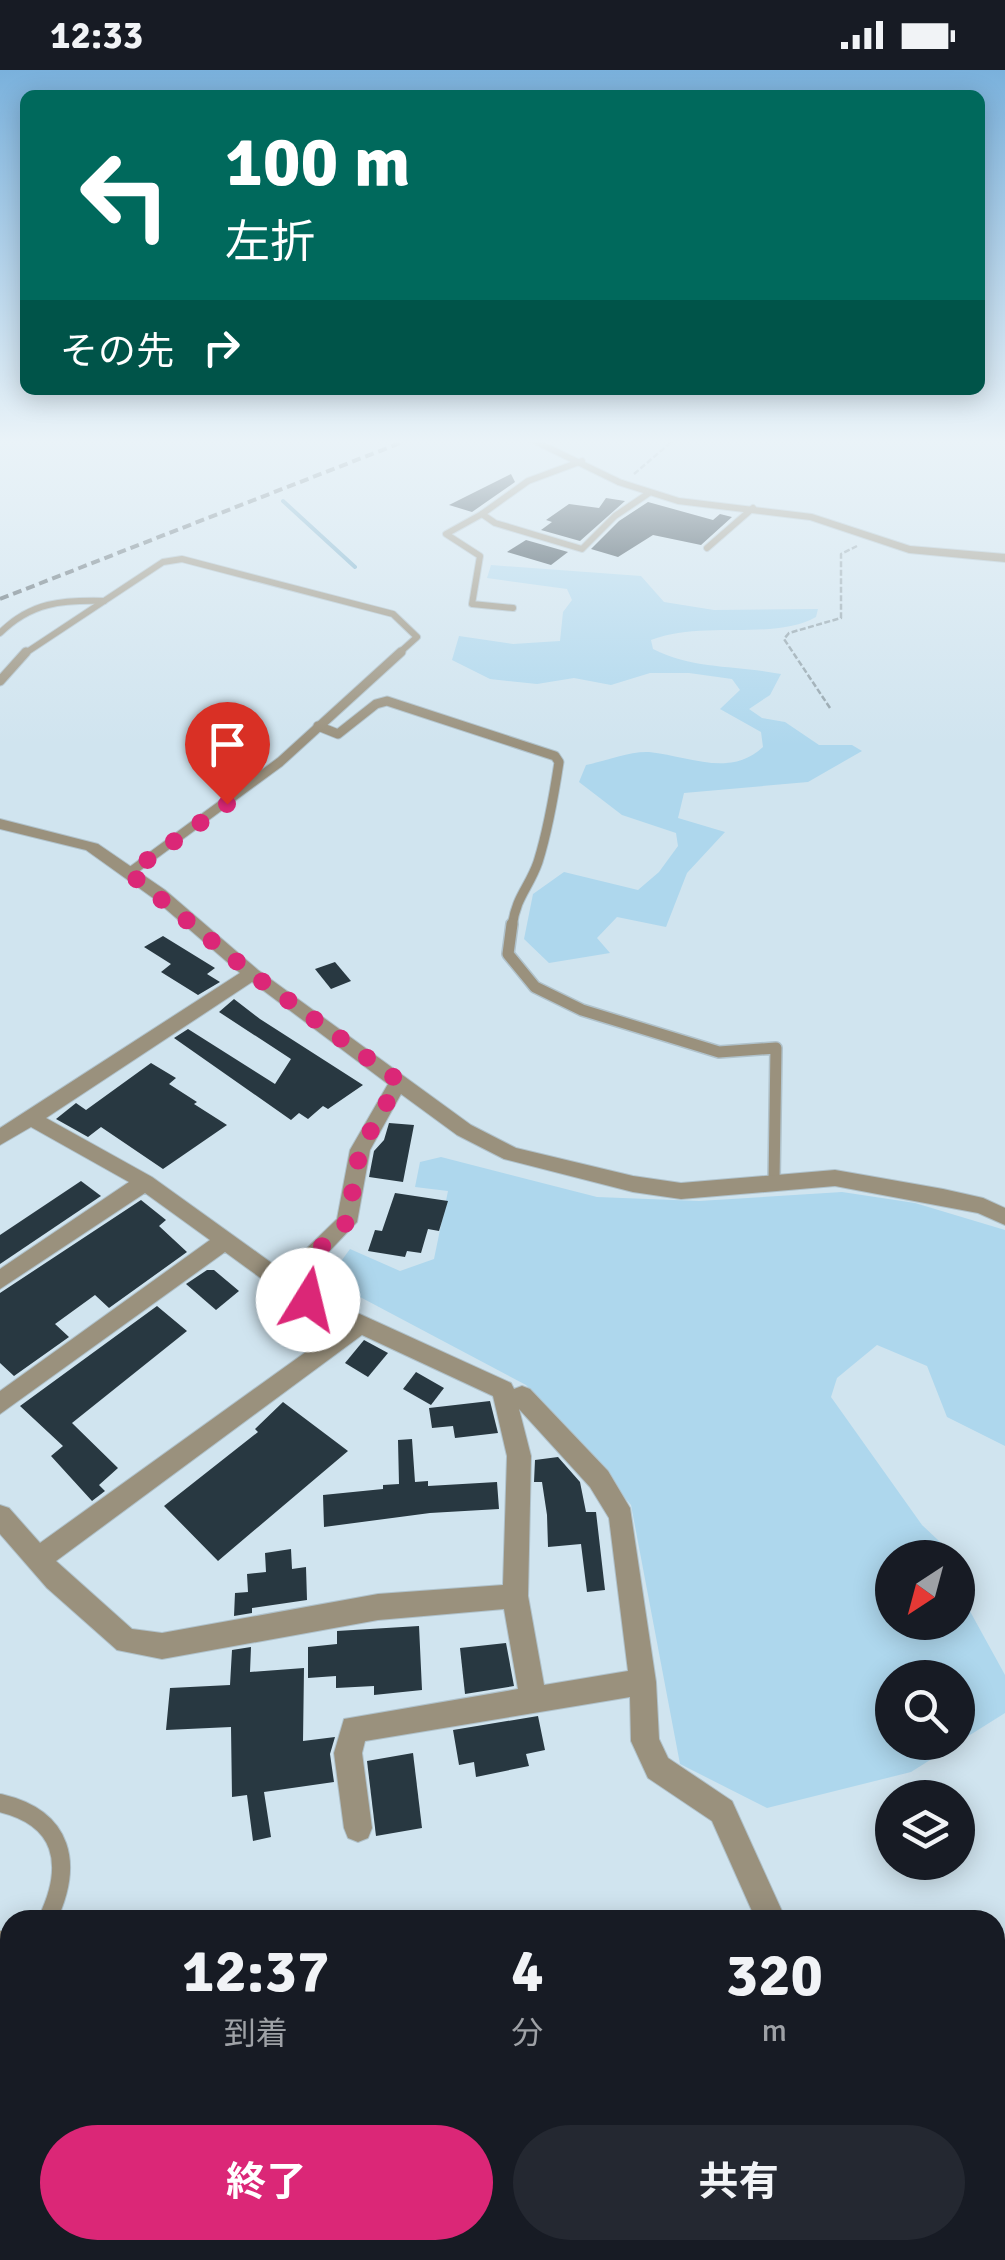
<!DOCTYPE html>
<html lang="ja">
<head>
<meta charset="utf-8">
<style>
	body { margin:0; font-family:Signika,"Noto Sans JP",sans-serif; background:#242831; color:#f1f3f6; height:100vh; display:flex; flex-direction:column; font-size:38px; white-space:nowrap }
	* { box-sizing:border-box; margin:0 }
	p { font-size:32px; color:#9ea1a6 }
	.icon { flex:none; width:55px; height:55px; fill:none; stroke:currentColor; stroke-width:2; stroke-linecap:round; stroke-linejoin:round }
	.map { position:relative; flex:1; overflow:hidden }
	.drawer { position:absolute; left:0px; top:1840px; width:1005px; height:350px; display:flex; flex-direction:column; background:#171b24; border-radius:30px 30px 0 0; box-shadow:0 5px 25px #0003 }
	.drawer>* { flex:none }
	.hud { position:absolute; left:20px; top:20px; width:965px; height:305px; border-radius:15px; box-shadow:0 5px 25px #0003; background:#00695c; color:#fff; overflow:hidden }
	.needle { width:65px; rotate:216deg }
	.fabs { position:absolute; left:875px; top:1470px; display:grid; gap:20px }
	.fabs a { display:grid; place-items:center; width:100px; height:100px; border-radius:50%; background:#171b24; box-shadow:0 5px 25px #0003; font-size:50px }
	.pin { position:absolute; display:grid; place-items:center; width:85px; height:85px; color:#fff; margin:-102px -42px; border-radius:50% 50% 50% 0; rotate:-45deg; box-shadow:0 0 10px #0007 }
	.pin .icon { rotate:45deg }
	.me { position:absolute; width:110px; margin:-55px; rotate:9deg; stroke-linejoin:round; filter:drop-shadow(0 0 8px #0008) }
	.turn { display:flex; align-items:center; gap:35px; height:210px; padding:0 40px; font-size:45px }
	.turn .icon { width:130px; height:130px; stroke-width:2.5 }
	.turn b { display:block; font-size:70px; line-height:85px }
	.then { display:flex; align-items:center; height:95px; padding:0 40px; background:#0003; gap:20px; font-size:38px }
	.eta { display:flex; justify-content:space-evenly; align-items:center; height:170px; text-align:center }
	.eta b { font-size:60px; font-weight:700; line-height:70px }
	.action { display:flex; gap:20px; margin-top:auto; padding:20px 40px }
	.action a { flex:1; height:115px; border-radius:60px; background:#db2777; color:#fff; font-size:40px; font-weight:700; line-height:115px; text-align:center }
	.action a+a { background:#242831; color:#f1f3f6 }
	.status { display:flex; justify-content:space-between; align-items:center; height:70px; padding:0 50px; background:#171b24; direction:ltr }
	.status svg { height:28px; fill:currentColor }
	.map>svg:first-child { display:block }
	.green { fill:#aed7ed; fill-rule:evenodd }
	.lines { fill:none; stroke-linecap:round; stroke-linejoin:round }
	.stream { stroke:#76adc9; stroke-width:4 }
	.building { fill:#283841 }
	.service-far3-casing { stroke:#b0c2cb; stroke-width:8 }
	.service-far2-casing { stroke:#b0c2cb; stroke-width:11 }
	.service-far1-casing { stroke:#b0c2cb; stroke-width:14 }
	.service-casing { stroke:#b0c2cb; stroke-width:20 }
	.minor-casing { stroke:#b0c2cb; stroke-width:2 }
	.tertiary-casing { stroke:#b0c2cb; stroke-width:2 }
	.path-far1 { stroke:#94a4ac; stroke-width:2.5; stroke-dasharray:6 2.5; stroke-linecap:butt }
	.path { stroke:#94a4ac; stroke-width:6; stroke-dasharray:15 8; stroke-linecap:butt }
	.service-far3 { stroke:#9a917d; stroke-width:6 }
	.service-far2 { stroke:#9a917d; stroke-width:9 }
	.service-far1 { stroke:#9a917d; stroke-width:11 }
	.service { stroke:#9a917d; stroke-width:18 }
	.minor { fill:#9a917d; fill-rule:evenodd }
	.tertiary { fill:#9a917d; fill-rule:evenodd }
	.rail { stroke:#5e6a70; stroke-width:4; stroke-dasharray:9 5; stroke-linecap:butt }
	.route { stroke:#db2777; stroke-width:18; stroke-dasharray:0 32.4 }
</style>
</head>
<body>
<div class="status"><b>12:33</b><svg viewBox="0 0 49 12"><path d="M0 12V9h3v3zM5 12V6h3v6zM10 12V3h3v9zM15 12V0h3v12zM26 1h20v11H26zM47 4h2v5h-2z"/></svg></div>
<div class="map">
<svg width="1005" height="2190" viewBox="0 0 1005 2190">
	<rect width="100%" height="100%" fill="#d0e4ef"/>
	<g class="green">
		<path d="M491 495 641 506 664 532 714 540 818 539 816 547C773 571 704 550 651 570L653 579C695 600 736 595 781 604L770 625 749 639 762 648 785 652 819 675H852L862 681 808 712 684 723 678 748 725 762 687 803 666 857 617 847 597 868 610 883 549 893 524 869 533 824 564 802 638 820 659 802 678 776 676 763 622 745 579 712 586 695C605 691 630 681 649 682 689 686 730 708 763 677L761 662 720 639 740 620 732 609 689 603H650L611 615 574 608 537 614 490 609 452 590 459 566 513 574 560 571 563 542 572 530 567 519 487 508Z"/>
		<path d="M441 1087 597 1127 699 1131 842 1122 915 1133 1005 1160V1376L947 1347 927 1296 877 1275 837 1308 831 1327 922 1455 953 1484 954 1487 892 1488V1552H958V1500L966 1534 1005 1605V1643L911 1702 767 1738 680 1694 631 1435 526 1315 345 1219 339 1194 350 1179 400 1201 434 1189 448 1121 415 1117 420 1092ZM892 1608H958V1672H892Z"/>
	</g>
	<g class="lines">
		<path class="stream" d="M283 431 355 497"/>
	</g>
	<g class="building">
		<path d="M511 404 515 412 472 442 449 435Z"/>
		<path d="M606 428 625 431 580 471 541 460 552 452 546 450 569 434 599 438Z"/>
		<path d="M648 432 713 450 720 444 732 447 701 475 653 465 618 487 591 479 619 451Z"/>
		<path d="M526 470 568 482 551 495 507 482Z"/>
		<path d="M163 866 215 898 207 904 220 912 198 925 161 902 171 894 144 877Z"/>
		<path d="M335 892 351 911 331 919 315 899Z"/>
		<path d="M234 929 260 949 363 1015 328 1039 323 1036 308 1049 299 1043 291 1050 174 968 188 959 275 1014 291 989 219 942Z"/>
		<path d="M151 993 176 1008 169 1014 197 1032 194 1034 227 1055 163 1099 101 1057 88 1067 56 1049 76 1033 86 1040Z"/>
		<path d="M389 1053 414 1055 403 1112 369 1107 374 1081 384 1070Z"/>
		<path d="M81 1111 101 1126 0 1194V1165Z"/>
		<path d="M395 1123 448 1131 439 1161 428 1159 421 1183 407 1181 405 1187 368 1181 375 1160 382 1161Z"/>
		<path d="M141 1130 166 1150 159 1156 187 1182 109 1238 95 1225 55 1254 69 1267 14 1306 0 1293V1223Z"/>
		<path d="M207 1200H214L239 1221 216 1240 186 1214Z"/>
		<path d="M157 1236 187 1261 72 1353 118 1398 99 1415 105 1421 92 1431 51 1386 63 1376 20 1336Z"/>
		<path d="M364 1270 388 1283 368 1307 345 1293Z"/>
		<path d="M416 1302 444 1318 431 1335 403 1319Z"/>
		<path d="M490 1331 498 1363 455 1368 453 1356 432 1358 429 1338Z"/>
		<path d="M283 1332 348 1381 218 1491 164 1436 258 1362 255 1359Z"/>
		<path d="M412 1369 415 1412 428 1411V1416L497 1412 499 1439 430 1443 324 1457 323 1425 383 1419V1415L399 1414 398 1370Z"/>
		<path d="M558 1387 580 1412 586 1442H596L605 1520 587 1522 581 1474 548 1477 547 1445 542 1412H534L535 1390Z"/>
		<path d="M291 1479 292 1499 306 1497 307 1530 252 1538V1543L234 1546 235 1523 248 1522 247 1504 266 1502 265 1483Z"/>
		<path d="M419 1556 422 1620 374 1625V1616L336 1618V1606L308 1608V1577L337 1574V1561Z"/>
		<path d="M506 1573 514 1616 465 1624 460 1578Z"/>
		<path d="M251 1577 250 1602 304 1598 303 1671 335 1667 330 1684 334 1712 264 1722 271 1767 253 1771 247 1725 232 1727 231 1657 166 1660 170 1618 230 1615 232 1580Z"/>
		<path d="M538 1646 545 1680 526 1684 529 1696 476 1707 474 1692 459 1695 453 1660Z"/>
		<path d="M413 1683 422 1758 376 1766 367 1691Z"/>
	</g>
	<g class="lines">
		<defs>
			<g id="service-far3">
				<path d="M582 391 528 411 482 444 495 453 582 479 615 446 649 423"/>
				<path d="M482 444 446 464 480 486 472 534 513 538"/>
				<path d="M707 478 753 438"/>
				<path d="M0 563C31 532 62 530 104 531"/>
				<path d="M24 584 163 492 182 489 393 544 417 567 398 584"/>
			</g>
			<g id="service-far2">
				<path d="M0 611 26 582"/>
				<path d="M318 656 338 664 376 634 387 631 555 686 559 692C554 725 548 760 538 792 529 818 516 826 512 857"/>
				<path d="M129 803 280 692 401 582"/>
			</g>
			<path id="service-far1" d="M512 854 508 884 535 917 582 940 719 982 776 978 774 1111"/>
			<g id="service">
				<path d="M0 1733C64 1748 74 1794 47 1850"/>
				<path d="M0 1870H10"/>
				<path d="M0 1921 10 1906"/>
			</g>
			<g id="minor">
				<path d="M622 410 679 428 812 444 910 476 1005 484V492L909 483 810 450 678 434 618 415 616 413Z"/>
				<path d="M0 749 98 774 165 820 258 900 471 1055 516 1078 633 1106 681 1113 835 1100 943 1119 983 1128 1005 1138V1155L978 1143 835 1116 681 1129 633 1122 504 1089 457 1065 401 1024 370 1080 357 1152 321 1190 318 1225 511 1313 514 1319 522 1316 530 1319 608 1401 630 1438 656 1612 659 1669 668 1688 732 1731 786 1850H756L712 1751 648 1708 631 1671 630 1627 365 1671 362 1683 372 1758 368 1768 358 1772 348 1768 344 1758 334 1683 344 1649 518 1619 504 1539 378 1550 162 1589 117 1580 47 1518 0 1464V1435L9 1438 40 1473 342 1256 299 1236 225 1182 0 1344V1321L210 1170 145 1123 0 1219V1199L129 1112 31 1057 0 1075V1058L240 903 153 828 86 780 0 759ZM252 912 388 1014 350 1080 337 1149 304 1181 298 1212 152 1107 46 1048ZM362 1265 493 1326 507 1386 503 1515 378 1524 162 1563 132 1559 56 1491ZM519 1339 590 1417 609 1448 628 1601 544 1615 528 1526 531 1386Z"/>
				<path d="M897 2180H931L932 2190H898Z"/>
			</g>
			<path id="tertiary" d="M522 368H535L628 413 618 415Z"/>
		</defs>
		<use href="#service-far3" class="service-far3-casing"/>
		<use href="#service-far2" class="service-far2-casing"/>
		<use href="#service-far1" class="service-far1-casing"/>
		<use href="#service" class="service-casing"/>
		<use href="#minor" class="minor-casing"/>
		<use href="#tertiary" class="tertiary-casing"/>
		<g class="path-far1">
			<path d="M634 404 676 368"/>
			<path d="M830 638 784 569 789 563 841 548V484L857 476"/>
		</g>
		<g class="path">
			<path d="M995 2170 1005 2157"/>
			<path d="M979 2190 988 2180"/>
		</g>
		<use href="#service-far3" class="service-far3"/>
		<use href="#service-far2" class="service-far2"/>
		<use href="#service-far1" class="service-far1"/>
		<use href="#service" class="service"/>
		<use href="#minor" class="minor"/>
		<use href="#tertiary" class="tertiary"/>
		<path class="rail" d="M0 529 413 368"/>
	</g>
	<linearGradient id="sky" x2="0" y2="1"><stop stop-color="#7ab1dc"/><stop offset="0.55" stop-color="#eaf3f8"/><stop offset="1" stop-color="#eaf3f8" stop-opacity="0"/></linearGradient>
	<rect width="1005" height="675" fill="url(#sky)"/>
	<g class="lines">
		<path class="route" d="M227 734 129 803 252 904 399 1011 360 1080 347 1152 311 1187 308 1230"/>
	</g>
</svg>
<div class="fabs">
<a><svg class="needle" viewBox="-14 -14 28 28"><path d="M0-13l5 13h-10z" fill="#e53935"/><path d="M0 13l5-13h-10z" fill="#9ea1a6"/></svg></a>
<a><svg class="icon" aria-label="search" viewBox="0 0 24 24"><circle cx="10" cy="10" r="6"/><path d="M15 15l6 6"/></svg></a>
<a><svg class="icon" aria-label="layers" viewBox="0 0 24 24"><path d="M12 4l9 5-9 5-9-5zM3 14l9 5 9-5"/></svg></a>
</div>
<div class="pin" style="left:227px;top:734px;background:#d93025"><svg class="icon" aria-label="arrive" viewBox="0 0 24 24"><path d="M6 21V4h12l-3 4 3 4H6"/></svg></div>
<svg class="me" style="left:308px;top:1230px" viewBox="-20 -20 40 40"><circle r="19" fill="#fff"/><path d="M0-13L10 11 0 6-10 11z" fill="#db2777"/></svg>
<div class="hud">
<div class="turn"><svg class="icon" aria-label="left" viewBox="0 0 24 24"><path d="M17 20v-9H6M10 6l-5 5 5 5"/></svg><div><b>100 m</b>左折</div></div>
<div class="then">その先<svg class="icon" aria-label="right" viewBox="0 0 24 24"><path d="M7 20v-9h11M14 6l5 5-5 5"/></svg></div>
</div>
<section class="drawer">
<div class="eta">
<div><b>12:37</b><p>到着</p></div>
<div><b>4</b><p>分</p></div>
<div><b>320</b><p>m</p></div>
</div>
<div class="action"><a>終了</a><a>共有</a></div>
</section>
</div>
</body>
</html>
